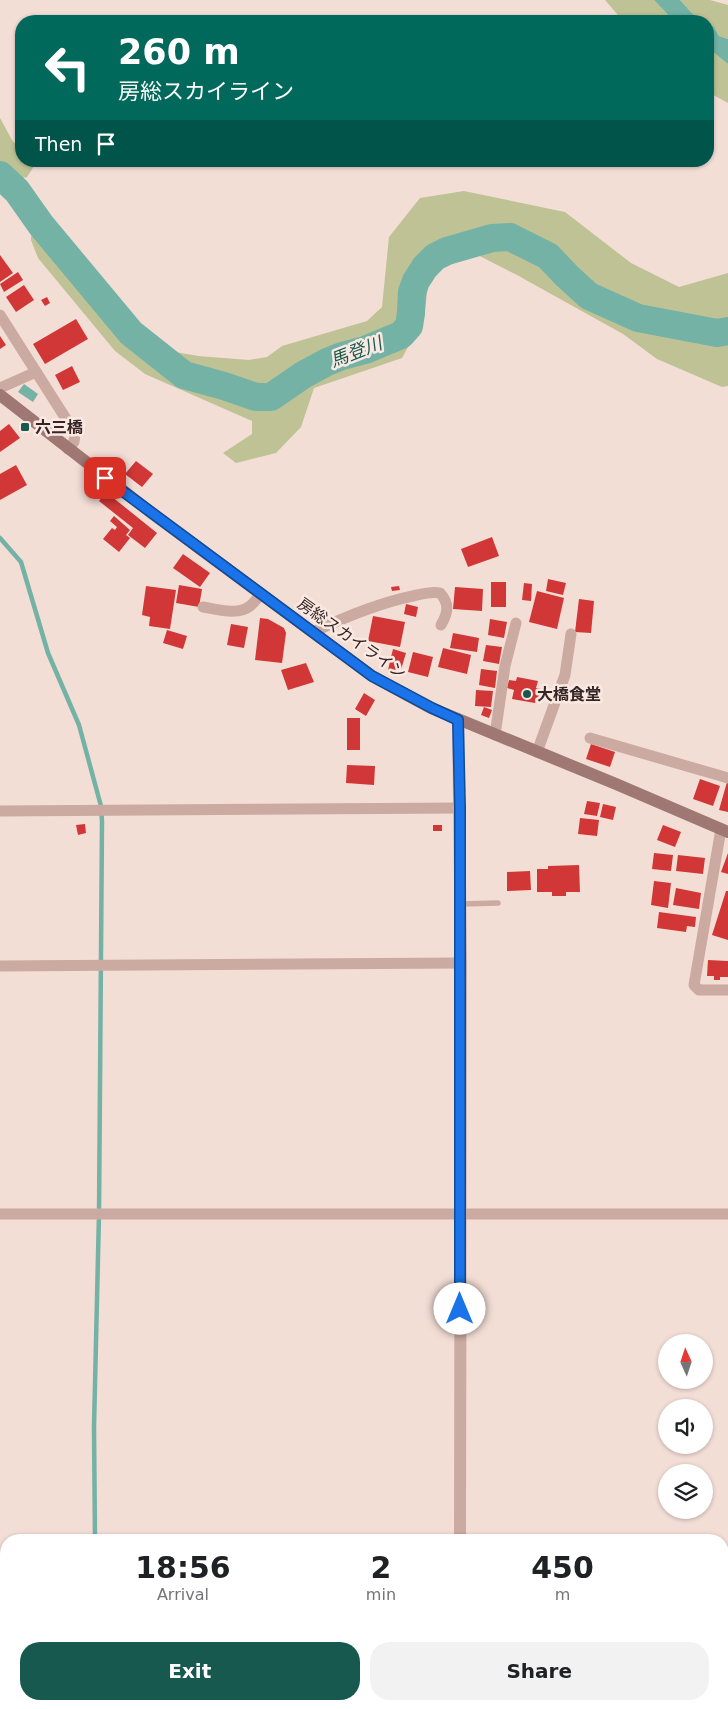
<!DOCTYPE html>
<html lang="en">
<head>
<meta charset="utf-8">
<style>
	body { margin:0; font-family:"DejaVu Sans","Noto Sans JP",sans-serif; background:#f2f2f2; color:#202124; height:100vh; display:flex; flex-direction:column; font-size:19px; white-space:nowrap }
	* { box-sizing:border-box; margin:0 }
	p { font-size:16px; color:#757577 }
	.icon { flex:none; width:28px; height:28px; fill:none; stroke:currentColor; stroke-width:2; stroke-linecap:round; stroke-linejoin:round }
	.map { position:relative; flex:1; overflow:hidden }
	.details { position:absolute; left:0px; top:1534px; width:729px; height:176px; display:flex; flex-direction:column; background:#fff; border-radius:20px 20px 0 0; box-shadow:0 1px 4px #0004 }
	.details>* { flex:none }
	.guide { position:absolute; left:15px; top:15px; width:699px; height:152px; border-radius:20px; box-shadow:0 1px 4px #0004; background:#00695c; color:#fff; overflow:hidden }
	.needle { width:32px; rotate:357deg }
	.buttons { position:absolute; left:658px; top:1334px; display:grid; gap:10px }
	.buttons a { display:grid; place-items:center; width:55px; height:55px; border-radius:50%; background:#fff; box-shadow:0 1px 4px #0004; font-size:25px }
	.pin { position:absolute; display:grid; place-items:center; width:42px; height:42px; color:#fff; margin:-21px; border-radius:10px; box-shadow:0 2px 8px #0006 }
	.me { position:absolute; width:55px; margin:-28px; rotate:0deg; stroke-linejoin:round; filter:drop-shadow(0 0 4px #0008) }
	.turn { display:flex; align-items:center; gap:18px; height:105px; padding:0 20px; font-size:22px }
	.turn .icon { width:65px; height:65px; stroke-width:2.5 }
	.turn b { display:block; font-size:35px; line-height:42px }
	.then { display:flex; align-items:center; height:48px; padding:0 20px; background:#0003; gap:10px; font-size:19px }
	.eta { display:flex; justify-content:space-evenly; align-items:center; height:85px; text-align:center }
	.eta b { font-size:30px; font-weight:700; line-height:35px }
	.primary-button { display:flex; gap:10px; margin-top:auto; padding:10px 20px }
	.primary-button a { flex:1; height:58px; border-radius:20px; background:#17594e; color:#fff; font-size:20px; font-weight:700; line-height:58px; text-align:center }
	.primary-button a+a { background:#f2f2f2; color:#202124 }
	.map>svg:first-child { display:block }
	.green { fill:#bec295 }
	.water { fill:#73b2a5 }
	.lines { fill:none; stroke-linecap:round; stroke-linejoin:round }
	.stream { stroke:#73b2a5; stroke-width:4.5 }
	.river { stroke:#73b2a5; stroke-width:28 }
	.building { fill:#d03736 }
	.service { stroke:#cbaaa1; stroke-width:5.5 }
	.minor { stroke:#cbaaa1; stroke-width:11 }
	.tertiary { stroke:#cbaaa1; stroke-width:12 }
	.secondary { stroke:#9f7873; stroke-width:12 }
	.route-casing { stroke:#114b97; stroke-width:12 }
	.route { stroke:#1a73e8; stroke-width:9 }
	.poi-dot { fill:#17594e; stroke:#fae9e2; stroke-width:2 }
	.labels { text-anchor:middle; stroke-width:5; stroke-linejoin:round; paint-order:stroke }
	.poi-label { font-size:16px; font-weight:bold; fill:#352625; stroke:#fae9e2; text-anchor:start }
	.street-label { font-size:16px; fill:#352625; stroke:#fae9e2 }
	.water-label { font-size:18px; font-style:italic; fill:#17594e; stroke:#fae9e2 }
</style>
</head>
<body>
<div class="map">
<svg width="728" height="1709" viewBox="0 0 728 1709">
	<rect width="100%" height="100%" fill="#f3ded6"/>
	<g class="green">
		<path d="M605 0H654L674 21H623Z"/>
		<path d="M680 0H710L728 5V39L719 36 713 26 708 24V21H699Z"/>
		<path d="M708 48 728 64V103L708 92Z"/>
		<path d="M0 118 12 140 21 151V161H30L34 166 27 177 15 180 0 163Z"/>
		<path d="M464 191 565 212 631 263 679 287 728 273V386L722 387 657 359 623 334 517 275 460 246 430 269 424 318 402 358 314 388 301 427 276 453 236 463 223 453 252 434V421L145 374 115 351 38 258 31 240 32 224 89 299 141 346 198 356 249 360 267 357 282 346 367 321 382 307 389 237 420 198Z"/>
	</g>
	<g class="water">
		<path d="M654 0H680L699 21H674Z"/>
		<path d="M708 24 713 26 719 36 728 39V64L708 48Z"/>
		<path d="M24 384 38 394 33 402 18 392Z"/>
	</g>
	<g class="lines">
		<g class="stream">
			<path d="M0 538 21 562 48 653 79 725 101 806 102 822 99 1214 94 1427 95 1540"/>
			<path d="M99 1704V1709"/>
		</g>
		<path class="river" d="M0 175 17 191 41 225 131 333 184 375 224 386 256 397H271L303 375 327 362 342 356 365 350 401 335 409 326 411 313 412 292 416 281 425 267 435 257 447 251 492 238 510 237 548 256 567 276 589 296 638 318 717 333 728 331"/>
	</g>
	<g class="building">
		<path d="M0 255 13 273 0 282Z"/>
		<path d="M18 272 23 280 4 292 0 284Z"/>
		<path d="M24 285 34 300 16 312 6 297Z"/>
		<path d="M47 297 50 303 45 306 41 300Z"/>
		<path d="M76 319 88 339 45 364 33 344Z"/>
		<path d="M0 336 6 345 0 349Z"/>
		<path d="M72 366 80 382 63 390 55 375Z"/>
		<path d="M9 424 20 438 0 452V431Z"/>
		<path d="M136 461 153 474 142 487 125 474Z"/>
		<path d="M16 465 27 485 0 500V474Z"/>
		<path d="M106 492 157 533 145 548 128 535 133 528 99 501Z"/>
		<path d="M114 516 130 530 126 535 130 538 119 552 103 539 112 528 115 530 117 527 110 521Z"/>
		<path d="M492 537 499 556 468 567 461 549Z"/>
		<path d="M183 554 210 573 200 587 173 568Z"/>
		<path d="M548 579 566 583 563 595 546 591Z"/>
		<rect x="491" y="582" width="15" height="25"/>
		<path d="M524 583 532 584 531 601 522 600Z"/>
		<path d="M179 585 202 589 199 607 176 603Z"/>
		<path d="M146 586 176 590 170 629 149 626 150 617 142 615Z"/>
		<path d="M399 586 400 590 392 591 391 587Z"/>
		<path d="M455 587 483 589 482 611 453 609Z"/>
		<path d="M537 591 564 598 557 629 529 622Z"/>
		<path d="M579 599 594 601 591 633 575 632Z"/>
		<path d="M406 604 418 607 416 617 404 614Z"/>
		<path d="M373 616 405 622 400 647 368 641Z"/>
		<path d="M260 618 268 619 284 628 286 633 282 663 255 660Z"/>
		<path d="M490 619 507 622 504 638 488 635Z"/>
		<path d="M231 624 248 627 244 648 227 645Z"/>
		<path d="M167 630 187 636 183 649 163 643Z"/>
		<path d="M453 633 479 638 477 652 450 648Z"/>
		<path d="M486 645 502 647 499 664 483 661Z"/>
		<path d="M443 648 471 655 467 674 438 667Z"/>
		<path d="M393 649 406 653 400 673 388 670Z"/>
		<path d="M413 652 433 657 428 677 408 672Z"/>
		<path d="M306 663 314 682 288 690 281 670Z"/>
		<path d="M481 669 497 671 495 688 479 685Z"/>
		<path d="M517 677 538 681 536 688 542 689 540 700H536L535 703 512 699 514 690 507 688 509 680 516 681Z"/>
		<path d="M476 690 493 691 491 707 475 706Z"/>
		<path d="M364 693 375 700 366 716 355 709Z"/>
		<path d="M484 707 492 710 489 718 481 715Z"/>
		<rect x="347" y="718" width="13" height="32"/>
		<path d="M591 744 615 752 610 767 586 759Z"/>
		<path d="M347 765 375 766 374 785 346 783Z"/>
		<path d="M700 779 720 786 713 806 693 799Z"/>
		<path d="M727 782H728V812L719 810Z"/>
		<path d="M587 801 600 803 597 816 584 814Z"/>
		<path d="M603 804 616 807 613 820 600 817Z"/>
		<path d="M580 818 599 820 597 836 578 834Z"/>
		<path d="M85 824 86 833 78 835 76 825Z"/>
		<rect x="433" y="825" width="9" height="6"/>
		<path d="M663 825 681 832 675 847 657 840Z"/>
		<path d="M654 853 673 855 671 871 652 869Z"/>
		<path d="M728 853V874L721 872Z"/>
		<path d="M678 855 705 858 703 874 676 871Z"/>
		<path d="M579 865 580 892H566V896H552V892H537V869H548V866Z"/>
		<path d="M530 871 531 890 507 891V872Z"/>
		<path d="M654 881 671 883 668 908 651 905Z"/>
		<path d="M676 888 701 893 699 909 673 905Z"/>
		<path d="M726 891H728V940L712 935Z"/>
		<path d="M659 912 696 917 695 927 687 926 686 932 657 928Z"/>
		<path d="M708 960 728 961V977H720V980H714V976H707Z"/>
	</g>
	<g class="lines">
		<path class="service" d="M460 904 498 903"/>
		<g class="minor">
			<path d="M0 315 75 433 74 442 68 449"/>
			<path d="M0 388 36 372"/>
			<path d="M203 607C216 609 238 616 250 606 254 603 257 598 261 594"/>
			<path d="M313 632C345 617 378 603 413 596 422 594 431 591 440 593 450 604 448 613 441 625"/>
			<path d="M495 735 505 666 516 623"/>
			<path d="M590 738 728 778"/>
			<path d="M537 752 565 675 571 634"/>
			<path d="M0 811 460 808"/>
			<path d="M721 829 694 985 699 990H728"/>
			<path d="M0 966 461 963"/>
			<path d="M0 1214H728"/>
		</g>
		<g class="tertiary">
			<path d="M458 719 461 963 460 1540"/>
			<path d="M459 1709V1704"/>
		</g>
		<path class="secondary" d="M0 395 153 514 372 676 431 708 458 719 616 784 728 832"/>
	</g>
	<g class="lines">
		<defs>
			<path id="route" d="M105 478 372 676 432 708 458 720 460 808V1309"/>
		</defs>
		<use href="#route" class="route-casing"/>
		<use href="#route" class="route"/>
	</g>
	<g class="poi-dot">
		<rect x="20" y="422" width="10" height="10" rx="2.5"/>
		<circle cx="527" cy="694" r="5"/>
	</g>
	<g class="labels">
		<g class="poi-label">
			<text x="35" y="433">六三橋</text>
			<text x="537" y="700">大橋食堂</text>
		</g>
		<g class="street-label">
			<text transform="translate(352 638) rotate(35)" y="6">房総スカイライン</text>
		</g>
		<g class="water-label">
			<text transform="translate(356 352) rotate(-21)" y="6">馬登川</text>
		</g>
	</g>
</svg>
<div class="buttons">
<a><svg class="needle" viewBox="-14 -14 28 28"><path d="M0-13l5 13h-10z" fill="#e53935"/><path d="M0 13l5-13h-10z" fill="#757577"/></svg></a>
<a><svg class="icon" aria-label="sound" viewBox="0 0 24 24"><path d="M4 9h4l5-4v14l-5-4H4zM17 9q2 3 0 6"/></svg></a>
<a><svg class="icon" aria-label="layers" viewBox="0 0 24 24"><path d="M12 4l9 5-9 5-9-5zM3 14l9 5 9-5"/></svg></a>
</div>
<div class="pin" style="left:105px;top:478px;background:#d93025"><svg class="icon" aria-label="arrive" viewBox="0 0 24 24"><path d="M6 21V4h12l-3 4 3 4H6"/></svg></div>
<svg class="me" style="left:460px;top:1309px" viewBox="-20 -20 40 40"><circle r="19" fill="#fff"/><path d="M0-13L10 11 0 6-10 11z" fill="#1a73e8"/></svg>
<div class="guide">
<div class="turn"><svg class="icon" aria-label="left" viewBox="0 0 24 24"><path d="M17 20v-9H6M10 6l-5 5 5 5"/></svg><div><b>260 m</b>房総スカイライン</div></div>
<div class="then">Then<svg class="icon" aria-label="arrive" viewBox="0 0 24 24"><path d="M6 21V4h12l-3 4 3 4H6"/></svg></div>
</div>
<section class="details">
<div class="eta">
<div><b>18:56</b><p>Arrival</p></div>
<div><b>2</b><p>min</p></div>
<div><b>450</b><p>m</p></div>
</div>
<div class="primary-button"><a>Exit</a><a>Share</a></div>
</section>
</div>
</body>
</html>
